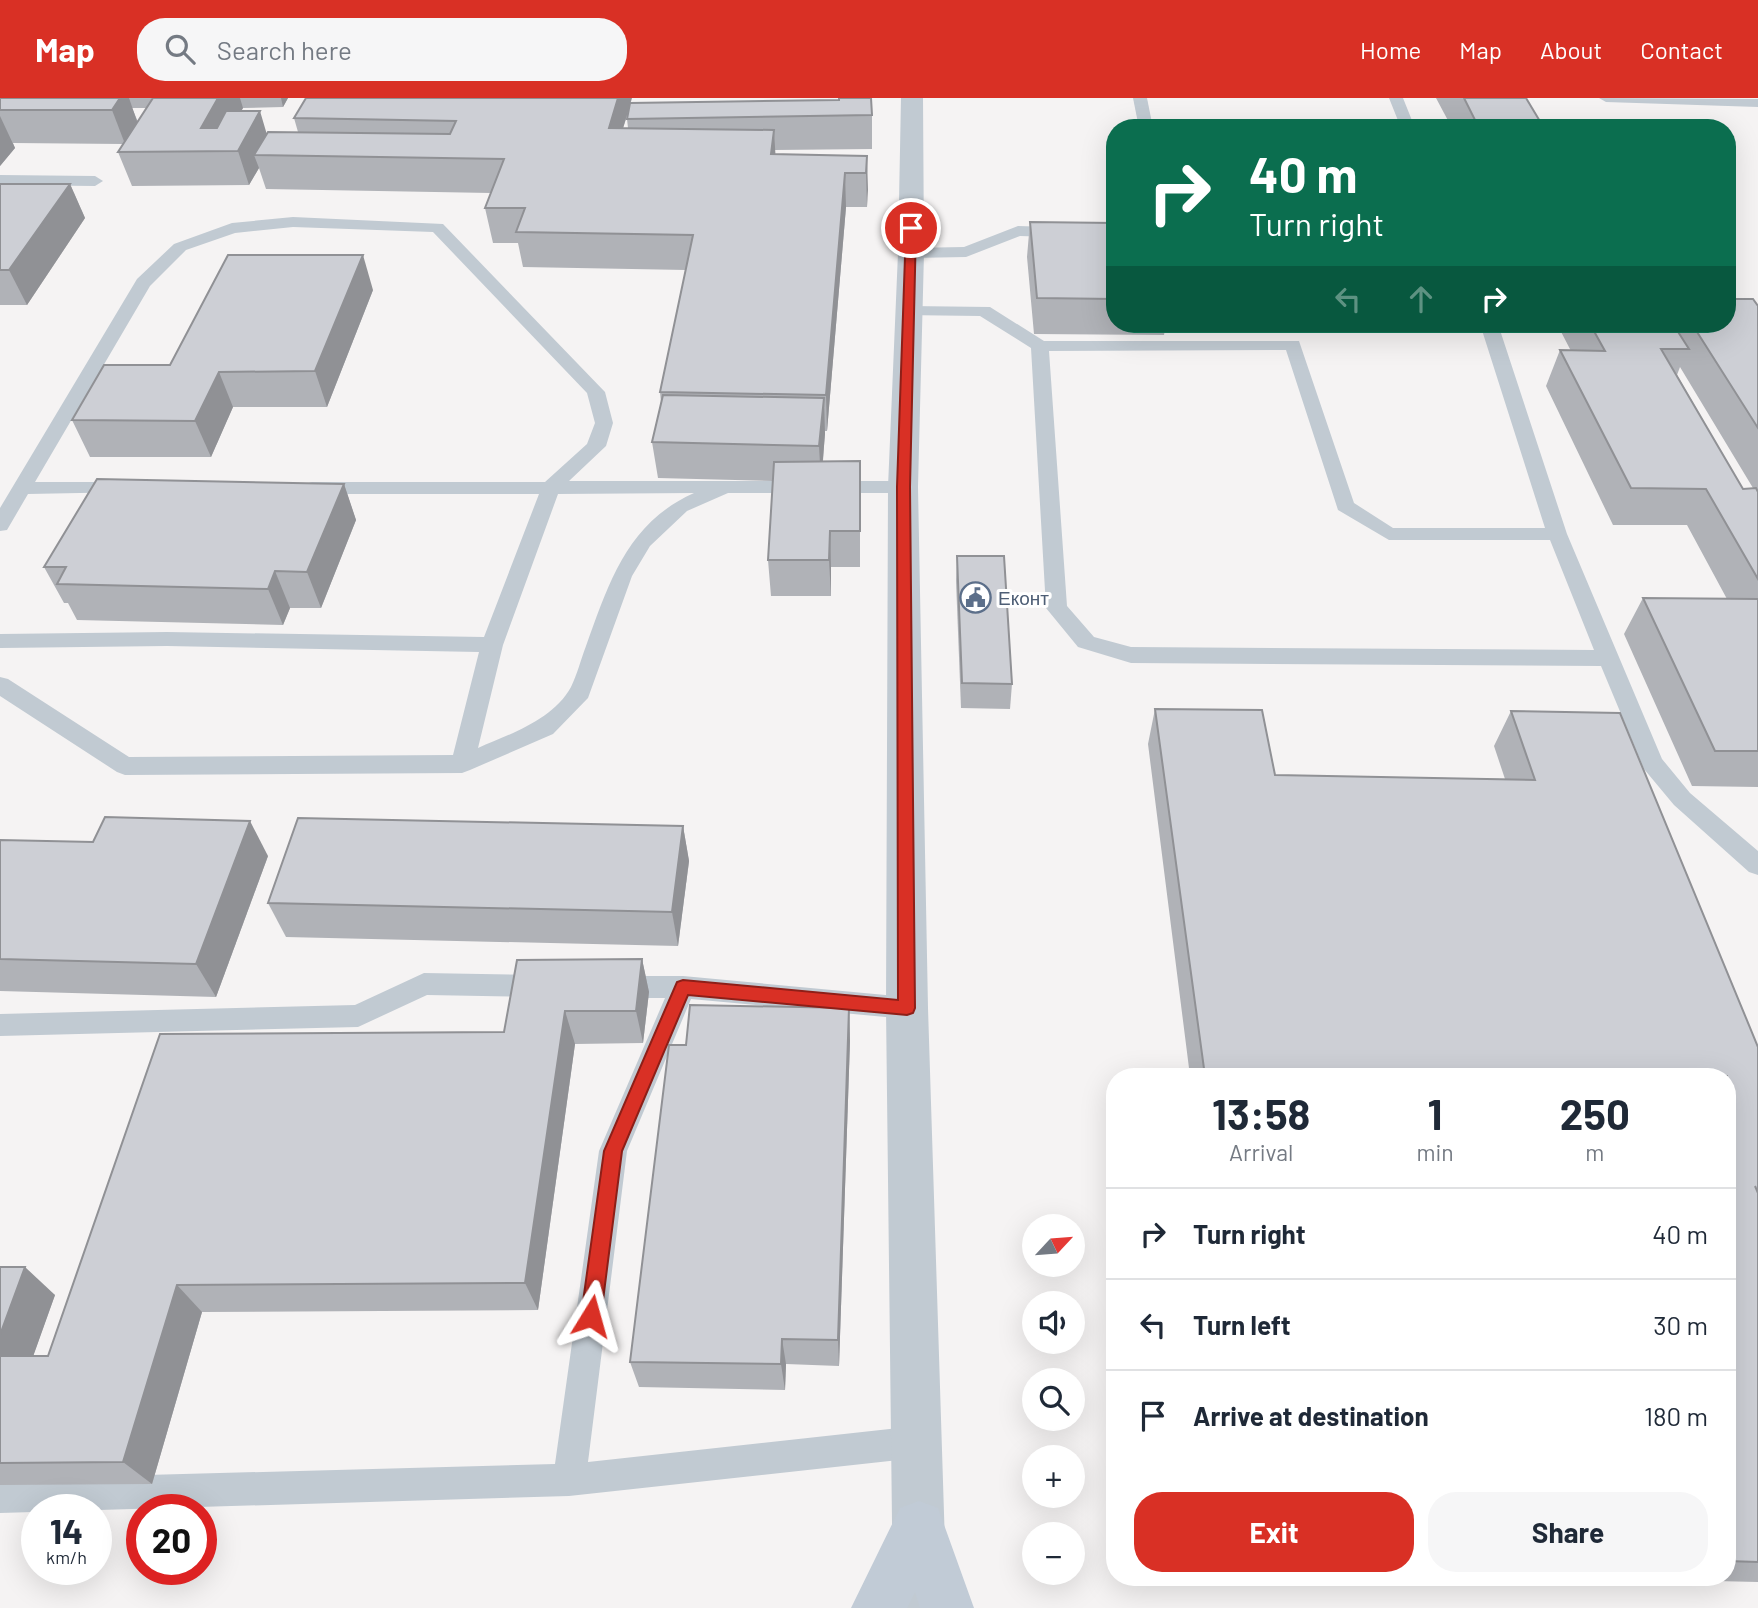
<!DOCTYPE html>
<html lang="en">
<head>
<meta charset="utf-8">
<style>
	body { margin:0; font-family:Barlow,sans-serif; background:#f6f6f7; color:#1f2937; height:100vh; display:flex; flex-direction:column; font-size:26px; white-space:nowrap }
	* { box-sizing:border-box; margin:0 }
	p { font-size:23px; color:#747a83 }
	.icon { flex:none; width:38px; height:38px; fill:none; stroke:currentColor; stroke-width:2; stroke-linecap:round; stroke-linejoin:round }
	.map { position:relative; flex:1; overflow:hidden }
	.drawer { position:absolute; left:1106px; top:970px; width:630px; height:518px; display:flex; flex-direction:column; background:#fff; border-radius:28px; box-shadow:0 7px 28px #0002 }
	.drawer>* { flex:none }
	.banner { position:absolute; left:1106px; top:21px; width:630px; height:214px; border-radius:28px; box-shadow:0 7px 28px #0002; background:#0b6e4f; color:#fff; overflow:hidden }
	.needle { width:46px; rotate:64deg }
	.buttons { position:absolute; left:1022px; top:1116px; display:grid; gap:14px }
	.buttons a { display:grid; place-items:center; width:63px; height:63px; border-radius:50%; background:#fff; box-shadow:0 7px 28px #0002; font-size:35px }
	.speed { position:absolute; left:21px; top:1396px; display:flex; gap:14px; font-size:35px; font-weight:700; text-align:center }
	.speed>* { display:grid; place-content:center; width:91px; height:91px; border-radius:50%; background:#fff; box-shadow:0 7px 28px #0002; line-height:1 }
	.speed small { font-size:18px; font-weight:400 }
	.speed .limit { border:10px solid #d22; background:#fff; color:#111 }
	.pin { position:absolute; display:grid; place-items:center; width:60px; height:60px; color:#fff; margin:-30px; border:4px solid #fff; border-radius:50%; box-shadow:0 2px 7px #0007 }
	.me { position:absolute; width:77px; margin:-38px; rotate:8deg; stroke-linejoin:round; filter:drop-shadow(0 0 5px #0008) }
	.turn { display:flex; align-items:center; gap:24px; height:147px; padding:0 28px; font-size:32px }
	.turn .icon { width:91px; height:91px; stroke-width:2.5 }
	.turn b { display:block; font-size:49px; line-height:60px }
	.lanes { display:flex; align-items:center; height:66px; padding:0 28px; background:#0003; justify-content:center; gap:35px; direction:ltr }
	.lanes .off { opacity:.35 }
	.eta { display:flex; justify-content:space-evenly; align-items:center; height:119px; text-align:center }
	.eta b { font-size:42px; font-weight:700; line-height:49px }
	.button { display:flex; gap:14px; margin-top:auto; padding:14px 28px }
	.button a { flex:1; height:80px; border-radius:28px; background:#d93025; color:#fff; font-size:28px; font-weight:700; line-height:80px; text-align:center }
	.button a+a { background:#f6f6f7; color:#1f2937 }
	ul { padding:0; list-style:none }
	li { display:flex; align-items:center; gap:21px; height:91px; padding:0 28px; border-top:2px solid #e0e1e3 }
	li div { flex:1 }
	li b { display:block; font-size:26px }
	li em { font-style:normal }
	header { display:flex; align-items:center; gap:42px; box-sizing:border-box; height:98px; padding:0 35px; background:#d93025; color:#fff }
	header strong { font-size:33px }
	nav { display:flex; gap:38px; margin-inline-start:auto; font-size:24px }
	.search { width:490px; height:63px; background:#f6f6f7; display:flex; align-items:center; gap:18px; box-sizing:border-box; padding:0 24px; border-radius:28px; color:#747a83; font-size:26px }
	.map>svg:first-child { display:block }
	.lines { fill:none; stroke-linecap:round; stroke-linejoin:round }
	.service { fill:#c1cad2; fill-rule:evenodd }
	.minor { fill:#c1cad2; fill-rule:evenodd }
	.secondary { fill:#c1cbd6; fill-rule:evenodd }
	.wall { fill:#b0b2b7; fill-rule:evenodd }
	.shaded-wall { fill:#909195 }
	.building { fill:#cdcfd5; stroke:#909195; stroke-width:2 }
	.route { fill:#d93025; stroke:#8d1f18; stroke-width:2 }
	.labels { text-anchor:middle; stroke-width:6; stroke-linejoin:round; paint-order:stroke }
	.service-label { font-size:19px; fill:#4e5e75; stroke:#fff; text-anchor:start }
</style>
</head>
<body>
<header>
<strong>Map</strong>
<div class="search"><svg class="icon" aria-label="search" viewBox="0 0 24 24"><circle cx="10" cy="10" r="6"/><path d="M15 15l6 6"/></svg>Search here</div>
<nav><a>Home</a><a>Map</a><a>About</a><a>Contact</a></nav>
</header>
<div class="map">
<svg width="1758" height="1510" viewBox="0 0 1758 1510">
	<rect width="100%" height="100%" fill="#f5f3f3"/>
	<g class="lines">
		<g class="service">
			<path d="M1133 0H1147L1153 30H1139Z"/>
			<path d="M1389 0H1403L1415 30H1401Z"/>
			<path d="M1599 0 1758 1V9L1606 4Z"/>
			<path d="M0 77 95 78 103 83 95 88 0 87Z"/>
			<path d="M293 119 443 126 605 294 613 325 606 348 569 383H903L910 385 913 389 910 393 903 395H728L687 413 650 448 632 478 588 600 553 636 470 672 462 675 125 677 117 674 0 598V579L8 581 129 659 453 657 479 554 167 548 0 550V536L167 534 484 539 539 396H312L305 394 302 390 305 386 312 384H545L587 346 595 325 587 295 433 134 293 129 235 135 186 152 150 188 35 384H125L132 386 135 390 132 394 28 396 7 432 0 433V410L137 181 174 146 232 125ZM694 395C627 425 609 485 586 548 581 561 577 577 571 589 553 622 510 636 478 650L503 547 558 396Z"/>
			<path d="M1018 128 1115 131V141L1020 138 966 159 911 160 903 155 911 150 964 149Z"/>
			<path d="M909 208 990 209 1044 243H1299L1354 405 1393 430H1545L1480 226H1498L1567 436 1662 661 1690 695 1758 753V777L1749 774 1674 707 1644 671 1601 568 1131 565 1078 549 1046 510 1031 250 980 218 903 217 900 213 903 209ZM1286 252 1338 412 1389 442H1550L1594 552 1131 549 1094 539 1067 508 1049 253Z"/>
			<path d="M424 875 545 877 554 880 558 888 554 896 545 899 427 897 358 929 0 938V916L355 907Z"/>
			<path d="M616 878H683L907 899 916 902 920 910 916 918 907 921 691 901 627 1053 588 1364 917 1328 928 1333 933 1344 928 1355 917 1360 569 1398 0 1415V1381L555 1366 599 1053 665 900H616L607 897 603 889 607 881Z"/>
		</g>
		<path class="minor" d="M901 0H923L924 155 918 389 928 910 947 1510H893L886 910 888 389 898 155Z"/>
		<path class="secondary" d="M919 1403 938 1410 974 1510H920L915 1494 907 1510H851L900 1410Z"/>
	</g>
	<g class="wall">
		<path d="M0 0H288L283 9 243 10 241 13 267 36 298 34 294 20 631 5 872 17V51L775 52V56L867 58V109H846L827 333H825L823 363H860V469H831V498H771L768 462 773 383 658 380 652 344 661 304 660 294 686 172 523 169 518 145H493L485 110 491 95 266 91 259 70 249 87 132 88 118 54 123 46 13 45 15 50 0 68ZM132 10H147L138 24ZM629 12 627 21 628 30H623Z"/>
		<path d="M1436 0H1526L1544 30H1452Z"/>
		<path d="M0 86H70L85 120 27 207H0Z"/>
		<path d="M1030 124 1115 125V226H1166L1164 237 1034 236 1027 159Z"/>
		<path d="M373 192 327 309H233L211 359H90L72 322 170 267Z"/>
		<path d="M1758 208V689L1692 688 1624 536 1643 500 1727 501 1687 427H1613L1546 288 1560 252 1571 253 1557 226H1727ZM1680 269 1753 390 1743 391 1677 277Z"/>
		<path d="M344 386 356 422 321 510H290L283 527 77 522 68 505H64L44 469Z"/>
		<path d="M957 458 1012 586 1010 611 961 610 956 483Z"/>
		<path d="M1155 611 1275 677 1505 681 1494 648 1511 613 1758 949V1484L1547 1479H1727V978H1190L1148 646Z"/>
		<path d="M683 728 689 763 678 848 286 839 268 805Z"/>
		<path d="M0 742 268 758 216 899 0 893Z"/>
		<path d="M642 861 649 894 643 945 575 946 538 1212 202 1214 152 1386 0 1387V1169L55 1197 33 1258H48L504 934Z"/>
		<path d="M849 910 850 943 839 1268 786 1266 785 1292 639 1289 630 1264 686 947Z"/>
	</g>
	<g class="shaded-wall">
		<path d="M120 0H129L138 26 125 46 112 12Z"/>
		<path d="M218 0H240L243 10 218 53 201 30Z"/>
		<path d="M281 0H288L283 9Z"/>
		<path d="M618 0H632L613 64 609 30Z"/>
		<path d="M260 13 270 47 254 57 259 70 249 87 238 53Z"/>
		<path d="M0 18 15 50 0 68Z"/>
		<path d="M774 32 776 66 771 56Z"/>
		<path d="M867 58 868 92 867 109 866 75Z"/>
		<path d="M845 75 846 109 827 333 826 297Z"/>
		<path d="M70 86 85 120 27 207 9 172Z"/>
		<path d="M363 157 373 192 327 309 315 273Z"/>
		<path d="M219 274 233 309 211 359 195 323Z"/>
		<path d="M824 300 825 336 821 384 819 348Z"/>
		<path d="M344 386 356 422 321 510 307 474Z"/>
		<path d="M830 433 831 469V498L829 462Z"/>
		<path d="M275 473 290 510 283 527 268 491Z"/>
		<path d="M250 723 268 758 216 899 196 866Z"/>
		<path d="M683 728 689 763 678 848 672 814Z"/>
		<path d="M642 861 649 894 643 945 636 913Z"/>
		<path d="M849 910 850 943 839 1268 838 1242Z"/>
		<path d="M565 913 575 946 538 1212 525 1185Z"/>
		<path d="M25 1169 55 1197 24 1284 0 1264V1237Z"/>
		<path d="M177 1187 202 1214 152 1386 123 1364Z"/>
		<path d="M782 1241 786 1266 785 1292 781 1266Z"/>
	</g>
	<g class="building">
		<path d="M0 0H120L112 12H0Z"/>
		<path d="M153 0H218L201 30H217L226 13H260L238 53 118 54Z"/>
		<path d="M306 0H618L609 30 774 32 771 56 867 58 866 75H845L826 297 660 294 693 137 516 134 525 110H485L504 61 254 57 268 34 450 36 456 23 294 20Z"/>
		<path d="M839 0H871L872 17 627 21 630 5 839 2Z"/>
		<path d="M1464 0H1526L1544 30H1479Z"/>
		<path d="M0 86H70L9 172H0Z"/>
		<path d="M1030 124 1115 125V201L1037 200Z"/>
		<path d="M228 157H363L315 273 219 274 195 323 72 322 104 267H170Z"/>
		<path d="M1727 201H1753L1758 208V330L1692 226H1727Z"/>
		<path d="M1590 226H1673L1689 251H1661L1743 391 1756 390 1758 394V481L1706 391 1631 390 1560 252 1605 253Z"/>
		<path d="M663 297 824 300 819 348 652 344Z"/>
		<path d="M860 363V433H830L829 462H768L774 364Z"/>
		<path d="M97 381 344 386 307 474 275 473 268 491 57 486 66 469H44Z"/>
		<path d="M957 458H1004L1012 586 962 585Z"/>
		<path d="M1643 500 1758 501V653H1715Z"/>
		<path d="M1155 611 1262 612 1275 677 1535 682 1511 613 1620 615 1758 949V1095L1755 1088 1758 1095V1464L1727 1463V978H1205Z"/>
		<path d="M105 719 250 723 196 866 0 861V742L93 744Z"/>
		<path d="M298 720 683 728 672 814 268 805Z"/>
		<path d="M642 861 636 913H565L525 1185 177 1187 123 1364 0 1365V1258H48L160 936 504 934 517 862Z"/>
		<path d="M690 907 849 910 838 1242 782 1241 781 1266 630 1264 669 947H686Z"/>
		<path d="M0 1169H25L0 1237Z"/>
	</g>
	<path class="route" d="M911 126 916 130 910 389 915 910 913 915 907 917 688 897 622 1053 601 1218 598 1225 591 1227 584 1225 581 1218 604 1053 677 884 683 882 898 902 897 389 906 130Z"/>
	<defs>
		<symbol id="civic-ring" viewBox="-11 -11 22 22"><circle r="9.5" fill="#fff" stroke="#5c6f8a" stroke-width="1.5"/><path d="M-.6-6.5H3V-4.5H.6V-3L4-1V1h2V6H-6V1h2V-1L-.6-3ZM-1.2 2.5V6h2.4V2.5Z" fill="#5c6f8a"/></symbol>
	</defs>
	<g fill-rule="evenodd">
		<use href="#civic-ring" x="958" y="482" width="35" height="35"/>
	</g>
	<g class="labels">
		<g class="service-label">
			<text x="998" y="507">Еконт</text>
		</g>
	</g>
</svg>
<div class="buttons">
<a><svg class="needle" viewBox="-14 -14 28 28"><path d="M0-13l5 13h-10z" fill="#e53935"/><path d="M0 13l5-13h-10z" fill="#747a83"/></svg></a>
<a><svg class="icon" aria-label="sound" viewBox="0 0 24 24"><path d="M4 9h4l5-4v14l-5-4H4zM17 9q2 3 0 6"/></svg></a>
<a><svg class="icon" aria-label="search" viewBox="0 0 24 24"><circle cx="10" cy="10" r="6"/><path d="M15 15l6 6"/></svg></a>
<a>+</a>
<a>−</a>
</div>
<div class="speed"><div>14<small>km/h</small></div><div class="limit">20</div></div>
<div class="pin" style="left:911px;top:130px;background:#d93025"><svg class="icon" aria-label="arrive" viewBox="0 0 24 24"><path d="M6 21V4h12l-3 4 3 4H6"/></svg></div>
<svg class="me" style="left:591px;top:1218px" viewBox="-20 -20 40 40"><path d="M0-17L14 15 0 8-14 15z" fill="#d93025" stroke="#fff" stroke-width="4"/></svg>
<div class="banner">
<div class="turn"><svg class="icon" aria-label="right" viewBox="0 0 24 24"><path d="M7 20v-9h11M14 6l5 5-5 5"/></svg><div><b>40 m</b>Turn right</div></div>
<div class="lanes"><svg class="icon off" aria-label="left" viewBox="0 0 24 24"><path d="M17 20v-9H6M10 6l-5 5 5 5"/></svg><svg class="icon off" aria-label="ahead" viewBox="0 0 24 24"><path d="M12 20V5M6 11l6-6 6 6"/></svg><svg class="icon" aria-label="right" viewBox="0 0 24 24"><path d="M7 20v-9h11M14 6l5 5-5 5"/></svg></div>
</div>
<section class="drawer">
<div class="eta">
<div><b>13:58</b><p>Arrival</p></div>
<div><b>1</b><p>min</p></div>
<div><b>250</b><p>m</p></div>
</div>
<ul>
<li><svg class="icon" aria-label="right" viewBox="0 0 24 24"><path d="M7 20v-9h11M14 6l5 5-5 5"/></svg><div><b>Turn right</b></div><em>40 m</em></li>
<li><svg class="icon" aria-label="left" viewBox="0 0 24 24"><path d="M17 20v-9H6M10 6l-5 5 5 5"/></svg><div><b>Turn left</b></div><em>30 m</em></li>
<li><svg class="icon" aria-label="arrive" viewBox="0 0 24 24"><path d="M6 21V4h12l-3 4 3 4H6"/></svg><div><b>Arrive at destination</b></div><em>180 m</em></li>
</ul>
<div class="button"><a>Exit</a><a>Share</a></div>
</section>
</div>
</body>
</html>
